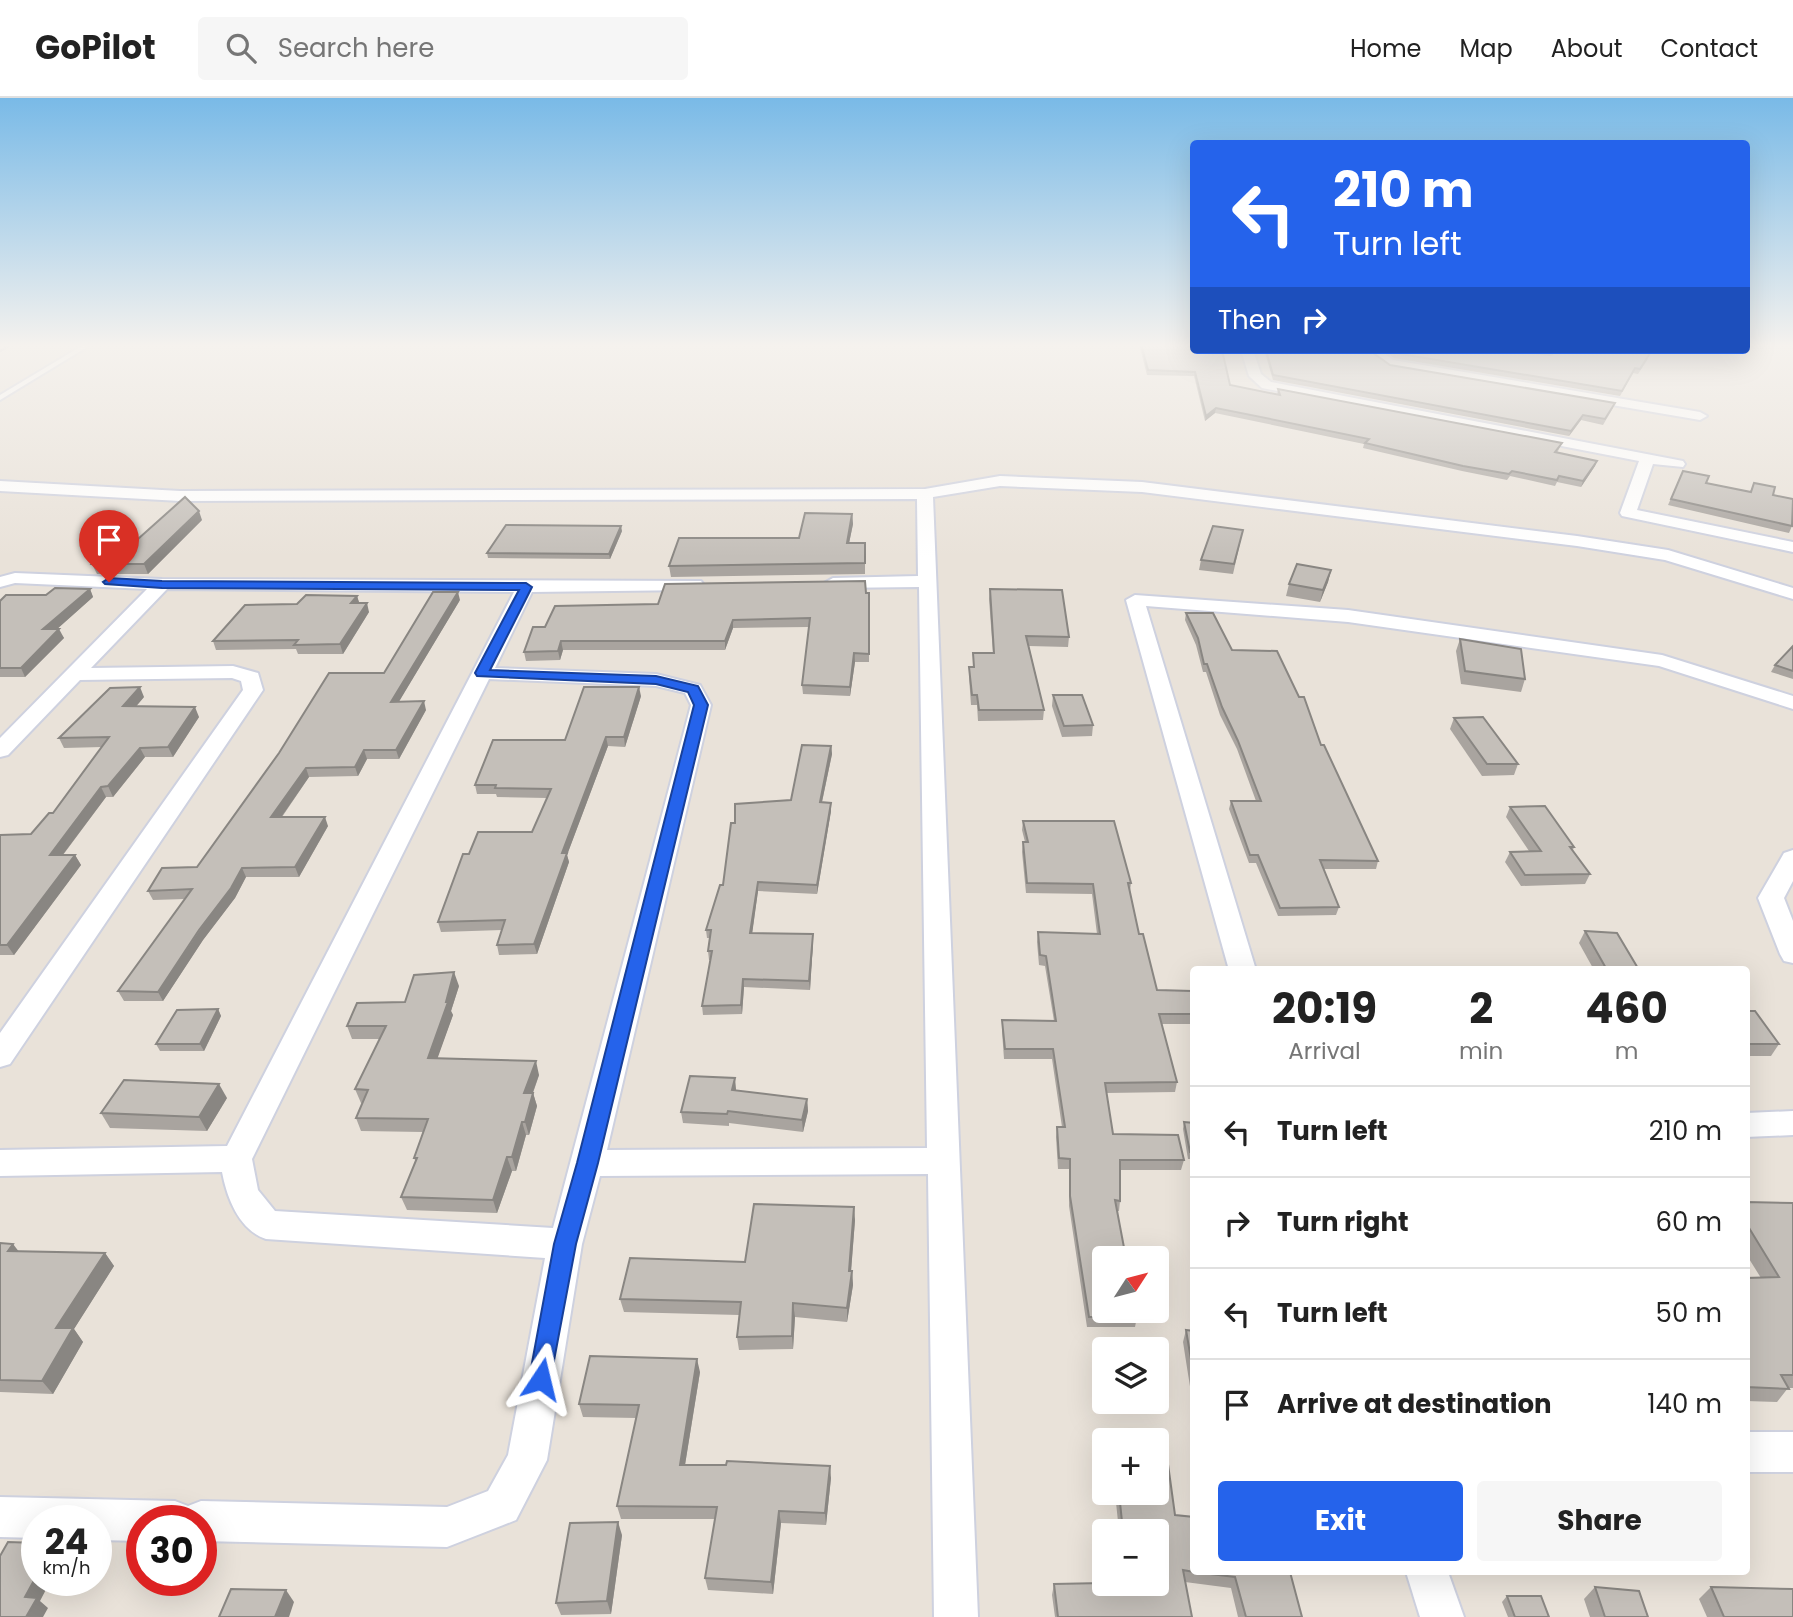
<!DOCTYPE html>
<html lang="en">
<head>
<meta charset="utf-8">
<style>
	body { margin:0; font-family:Poppins,sans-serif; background:#f6f6f6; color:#222; height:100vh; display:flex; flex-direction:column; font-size:26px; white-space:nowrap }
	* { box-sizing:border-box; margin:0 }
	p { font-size:23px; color:#767676 }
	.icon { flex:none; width:38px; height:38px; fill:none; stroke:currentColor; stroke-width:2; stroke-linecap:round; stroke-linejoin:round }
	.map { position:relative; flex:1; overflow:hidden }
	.side { position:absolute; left:1190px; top:868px; width:560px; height:609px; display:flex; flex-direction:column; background:#fff; border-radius:7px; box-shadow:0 7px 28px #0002 }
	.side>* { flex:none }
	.guide { position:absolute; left:1190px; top:42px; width:560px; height:214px; border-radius:7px; box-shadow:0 7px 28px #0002; background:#2563eb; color:#fff; overflow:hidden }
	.needle { width:46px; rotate:54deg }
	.fabs { position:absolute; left:1092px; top:1148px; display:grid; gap:14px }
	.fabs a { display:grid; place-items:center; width:77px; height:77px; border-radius:7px; background:#fff; box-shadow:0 7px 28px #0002; font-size:35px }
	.speed { position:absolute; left:21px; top:1407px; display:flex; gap:14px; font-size:35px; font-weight:700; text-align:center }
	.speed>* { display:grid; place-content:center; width:91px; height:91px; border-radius:50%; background:#fff; box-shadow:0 7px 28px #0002; line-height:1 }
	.speed small { font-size:18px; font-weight:400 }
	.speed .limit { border:10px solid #d22; background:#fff; color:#111 }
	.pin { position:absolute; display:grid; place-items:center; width:60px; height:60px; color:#fff; margin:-72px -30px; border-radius:50% 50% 50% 0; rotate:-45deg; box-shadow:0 0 7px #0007 }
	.pin .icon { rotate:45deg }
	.me { position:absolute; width:77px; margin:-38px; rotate:10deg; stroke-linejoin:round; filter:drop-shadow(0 0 5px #0008) }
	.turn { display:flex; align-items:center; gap:24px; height:147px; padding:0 28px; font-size:32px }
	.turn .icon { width:91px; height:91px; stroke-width:2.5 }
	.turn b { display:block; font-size:49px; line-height:60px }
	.then { display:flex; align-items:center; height:66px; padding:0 28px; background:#0003; gap:14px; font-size:26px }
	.eta { display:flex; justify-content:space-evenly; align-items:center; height:119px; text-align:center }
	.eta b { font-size:42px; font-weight:700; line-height:49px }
	.button { display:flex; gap:14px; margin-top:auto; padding:14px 28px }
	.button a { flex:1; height:80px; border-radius:7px; background:#2563eb; color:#fff; font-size:28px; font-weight:700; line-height:80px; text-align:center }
	.button a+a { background:#f6f6f6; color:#222 }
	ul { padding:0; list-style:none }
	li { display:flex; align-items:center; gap:21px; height:91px; padding:0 28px; border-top:2px solid #e0e0e0 }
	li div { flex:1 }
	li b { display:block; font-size:26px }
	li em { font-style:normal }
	header { display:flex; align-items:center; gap:42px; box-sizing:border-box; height:98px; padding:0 35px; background:#fff; border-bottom:2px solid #e0e0e0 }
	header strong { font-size:33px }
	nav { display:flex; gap:38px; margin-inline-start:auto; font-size:24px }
	.search { width:490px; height:63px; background:#f6f6f6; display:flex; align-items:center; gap:18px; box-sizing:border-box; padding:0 24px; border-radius:7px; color:#767676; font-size:26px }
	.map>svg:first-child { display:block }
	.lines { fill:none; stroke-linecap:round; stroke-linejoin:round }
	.service-casing { stroke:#ced1df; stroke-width:4 }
	.minor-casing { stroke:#ced1df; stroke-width:4 }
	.service { fill:#fff; fill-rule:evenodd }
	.minor { fill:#fff; fill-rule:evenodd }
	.rail { stroke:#9c9fb0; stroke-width:2.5 }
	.wall { fill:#a9a49f }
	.shaded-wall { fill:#898682 }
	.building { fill:#c4bfb9; stroke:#898682; stroke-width:2 }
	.route { fill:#2563eb; stroke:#184099; stroke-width:2 }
</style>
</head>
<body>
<header>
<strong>GoPilot</strong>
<div class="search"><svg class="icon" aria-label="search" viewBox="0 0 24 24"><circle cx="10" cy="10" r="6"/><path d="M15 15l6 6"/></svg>Search here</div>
<nav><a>Home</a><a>Map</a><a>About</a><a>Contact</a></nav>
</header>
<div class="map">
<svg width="1793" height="1519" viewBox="0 0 1793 1519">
	<rect width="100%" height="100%" fill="#e9e2d9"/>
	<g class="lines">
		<defs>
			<path id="service" d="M85 246H92L0 302V297Z"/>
			<g id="minor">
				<path d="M1241 252H1253L1261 276 1271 284 1683 363 1685 366 1683 369 1653 366 1637 412 1793 444V454L1622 418 1620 415 1639 363 1262 290 1249 278Z"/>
				<path d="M1366 252H1380L1393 262 1700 314 1707 318 1700 322 1389 269Z"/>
				<path d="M1516 252H1559L1550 259 1522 256Z"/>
				<path d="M1000 378 1142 384 1577 438 1668 452 1793 490V501L1665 462 1577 448 1142 394 1000 388 933 399 978 1519H934L928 1076 600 1078 582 1146 547 1362 516 1422 447 1449 201 1443V1423H142V1443L96 1442V1423H37V1440L0 1439V1399L175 1403 188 1408 201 1403 447 1409 488 1393 508 1357 545 1160 266 1141C239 1132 227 1100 222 1074L0 1078V1052L227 1048 514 494 167 491 91 570 233 568 258 575 263 592 10 966 0 969V935L243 592 241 583 232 580 80 582 8 657 0 659V640L147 491 15 485 0 489V479L15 475 162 481 701 483 704 487 695 492 532 494 495 570 656 576 700 587 711 607 607 1052 927 1050 919 489 833 490 824 485 833 480 918 478 917 401 180 403 0 393V383L180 393 925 391ZM489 581 656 588 685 595 691 607 553 1130 275 1113 258 1092 252 1061Z"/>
				<path d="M1135 497 1348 512 1662 557 1793 598V611L1659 568 1348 524 1146 508 1256 872H1229L1126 502Z"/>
				<path d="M1793 752V783L1784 800 1793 823V865L1784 863 1780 856 1758 800 1784 755Z"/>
				<path d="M1793 1013V1037L1746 1039V1015Z"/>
				<rect x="1746" y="1334" width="47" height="40"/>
				<path d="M1406 1474H1448L1464 1519H1420Z"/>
			</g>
		</defs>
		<use href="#service" class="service-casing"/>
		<use href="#minor" class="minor-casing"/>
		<use href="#service" class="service"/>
		<use href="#minor" class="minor"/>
		<path class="rail" d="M0 253 13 246"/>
	</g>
	<g class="wall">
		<path d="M1139 246H1194L1230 287 1277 297 1278 291 1562 345 1557 355 1597 363 1595 368 1581 389 1557 384 1555 388 1510 378 1507 382 1462 373 1363 350 1364 346 1215 315 1205 323 1194 278 1147 277Z"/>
		<path d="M1262 252H1369L1390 267 1613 310 1603 327 1581 322 1569 338 1273 282 1264 252Z"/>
		<path d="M1384 252H1521L1523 254 1551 257 1648 261 1638 276 1633 275 1620 298 1394 260Z"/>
		<path d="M1683 373 1706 385 1750 394 1754 385 1773 397 1792 428 1789 435 1668 407Z"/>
		<path d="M852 416 853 426 849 445H865V476L671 479 669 468 799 440Z"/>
		<path d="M202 422 148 476H97L92 466 138 441Z"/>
		<path d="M1243 432 1233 476 1199 472 1201 462Z"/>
		<path d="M622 433 610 461 488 460 487 455Z"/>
		<path d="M1331 472 1328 484 1320 504 1286 498 1289 486Z"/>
		<path d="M90 491 93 499 57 531 64 540 25 579H0V503Z"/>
		<path d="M990 491 1069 539 1068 549 1029 548 1044 612 1043 622 978 623 977 607H971L969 579V569H973V555H993L989 501Z"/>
		<path d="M869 495V564H855L850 598 803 596 802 587 809 529 733 530 725 552H563L560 562 526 563 524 554 545 529 658 506Z"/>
		<path d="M357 498 359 505 369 514 343 556H298L296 551 216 552 213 543 297 506Z"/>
		<path d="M460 502 399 603 426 612 399 661H367L358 678 309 679 282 719 328 728 299 779H246L235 800 203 842 163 903H124L118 893 185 801 153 802 148 793 197 769 384 575Z"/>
		<path d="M1186 515 1232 552 1321 647 1378 763 1376 771H1323L1339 809 1336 817 1278 818 1256 765H1249L1229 711 1231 703H1256L1237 651 1220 617 1206 574H1203L1196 547 1185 522Z"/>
		<path d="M1460 541 1525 581 1521 594 1461 586 1456 553Z"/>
		<path d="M1793 548V581L1771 574 1775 567Z"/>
		<path d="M1053 597 1093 627 1092 638 1062 639 1052 608Z"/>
		<path d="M641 598 625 649 608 648 567 757 569 764 537 856 499 857 497 847 502 832 441 834 438 824 532 734 547 700 497 699 496 696H477L475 687 565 642Z"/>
		<path d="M144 599 136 608 199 619 173 659H145L113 699H106L63 757H75L81 767 14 857H0V737L31 736 53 715 102 649 64 650 59 640Z"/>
		<path d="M1454 620 1518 666 1514 677 1482 678 1450 631Z"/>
		<path d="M831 648 832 656 822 704 831 713 817 796 758 793 752 835 813 845 810 892 744 889 742 916 703 917 702 908 710 862H709L708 853 710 840H707L706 832 723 787 735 725 791 702Z"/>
		<path d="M1510 709 1574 749 1573 752 1590 776 1585 786 1521 788 1505 764 1510 754 1529 753 1506 719Z"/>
		<path d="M1023 723 1131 785 1130 793 1139 836 1157 892 1194 898V926H1161L1177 984 1175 994 1106 995 1113 1036 1184 1062 1181 1072H1120V1103L1119 1113H1117L1137 1219 1135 1229H1087L1069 1108V1071H1058L1056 1039 1057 1029H1062L1052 961H1004L1002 933V922L1054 923 1045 868 1039 867 1037 844 1038 834 1097 836 1092 796 1026 795 1022 754 1023 744H1025L1022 732Z"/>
		<path d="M1585 833 1639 872H1594L1579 845Z"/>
		<path d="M459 888 451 913 453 917 437 960 539 977 533 995 537 1008 529 1037H526L516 1073H512L497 1115 407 1112 401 1099 416 1064 414 1060 423 1034 361 1033 356 1020 362 1005H361L355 991 380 941H352L347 928 405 904Z"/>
		<path d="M218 911 221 918 204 953H160L156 946Z"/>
		<path d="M1746 913 1779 946 1771 958H1746Z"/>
		<path d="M736 991V993L807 1001 808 1013 803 1034 729 1025V1028L683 1025 681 1014Z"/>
		<path d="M227 1000 207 1033 110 1030 101 1015Z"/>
		<path d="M1184 1024 1194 1025V1061H1188L1183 1031Z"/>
		<path d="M1746 1104 1793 1105V1290H1788L1777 1304 1746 1303V1180H1761L1746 1156Z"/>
		<path d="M855 1122 851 1173H852L853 1187 847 1224 795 1219 793 1251 739 1252 737 1239 739 1217 624 1214 620 1201 745 1164Z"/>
		<path d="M0 1145 19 1153 105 1155 114 1168 74 1231 83 1244 53 1296 0 1294Z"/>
		<path d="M1186 1232 1194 1233V1314L1183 1244Z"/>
		<path d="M700 1274 685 1367 831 1380 826 1427 781 1425 773 1496 708 1492 705 1480 715 1421H621L617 1408 636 1320 583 1319 579 1306Z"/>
		<path d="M1115 1395H1157L1175 1417 1290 1474 1302 1519H1238L1231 1490 1185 1484 1192 1519H1055L1052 1497 1054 1486H1157V1433H1119Z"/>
		<path d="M622 1437 611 1516 561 1517 556 1505Z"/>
		<path d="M1595 1489 1648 1519H1590L1584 1501Z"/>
		<path d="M1711 1489 1793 1519H1707L1699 1501Z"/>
		<path d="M1507 1498 1549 1519H1508L1502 1504Z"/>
	</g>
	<g class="shaded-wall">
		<path d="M1216 310 1215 315 1205 323 1206 318Z"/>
		<path d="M1583 317 1581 322 1569 338 1571 333Z"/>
		<path d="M1597 363 1595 368 1581 389 1583 383Z"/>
		<path d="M199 413 202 422 148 476 144 466Z"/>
		<path d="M852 416 853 426 847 455V445Z"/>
		<path d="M621 428 622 433 610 461 609 456Z"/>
		<path d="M1331 472 1328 484 1320 504 1323 492Z"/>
		<path d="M90 491 93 499 47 540 43 531Z"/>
		<path d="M458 494 460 502 394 612 391 604Z"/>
		<path d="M357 498 360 507 351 505Z"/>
		<path d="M367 505 369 514 343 556 340 546Z"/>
		<path d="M733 522V530L725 552V543Z"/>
		<path d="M59 531 64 540 25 579 21 570Z"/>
		<path d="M561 543 563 552 560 562 558 553Z"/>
		<path d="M854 555 855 564 850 598V589Z"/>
		<path d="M140 589 144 599 128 618 123 608Z"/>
		<path d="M639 589 641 598 625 649 624 639Z"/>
		<path d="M424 603 426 612 399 661 396 652Z"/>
		<path d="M195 609 199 619 173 659 168 649Z"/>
		<path d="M606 639 608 648 567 757 569 764 537 856 534 846 562 755Z"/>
		<path d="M831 648 832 656 820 713V704Z"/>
		<path d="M140 650 145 659 113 699 108 688Z"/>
		<path d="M364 652 367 661 358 678 355 669Z"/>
		<path d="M306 670 309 679 275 728 271 719Z"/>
		<path d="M101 689 106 699 55 767 50 757Z"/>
		<path d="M831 705V713L817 796V787Z"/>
		<path d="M325 719 328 728 299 779 295 769Z"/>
		<path d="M75 757 81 767 14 857 7 847Z"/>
		<path d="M242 770 246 779 235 800 203 842 163 903 158 894Z"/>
		<path d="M758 784V793L751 844 750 835Z"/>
		<path d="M813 836V845L810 892 809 883Z"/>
		<path d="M454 874 459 888 451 913 453 917 433 973 428 960Z"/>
		<path d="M743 881 744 889 742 916 741 907Z"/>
		<path d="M218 911 221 918 204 953 200 946Z"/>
		<path d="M536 963 539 977 528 1008 524 995Z"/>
		<path d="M735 980 736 991 734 1004 732 992Z"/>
		<path d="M219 986 227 1000 207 1033 199 1019Z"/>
		<path d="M533 995 537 1008 529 1037 525 1024Z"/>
		<path d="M807 1001 808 1013 803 1034 802 1022Z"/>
		<path d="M522 1024 526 1037 516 1073 512 1059Z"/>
		<path d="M507 1059 512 1073 497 1115 493 1102Z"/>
		<path d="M854 1109 855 1122 850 1186 849 1173Z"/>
		<path d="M13 1146 23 1159 8 1153Z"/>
		<path d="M105 1155 114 1168 74 1231 83 1244 53 1296 42 1283 56 1230Z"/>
		<path d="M852 1173 853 1187 847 1224V1210Z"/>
		<path d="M793 1205 795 1219 793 1251 792 1238Z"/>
		<path d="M697 1261 700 1274 683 1379 680 1367Z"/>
		<path d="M830 1368 831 1380 826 1427 825 1415Z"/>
		<path d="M779 1413 781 1425 773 1496 771 1484Z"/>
		<path d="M618 1424 622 1437 611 1516 607 1503Z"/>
		<path d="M37 1477V1482H51L40 1503 48 1510 43 1519H26L25 1499Z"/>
		<path d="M286 1492 294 1504 289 1519H275Z"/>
	</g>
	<g class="building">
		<path d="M1141 246H1194V252H1222L1230 287 1280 297 1278 291 1562 345 1555 354 1597 363 1583 383 1559 378 1557 382 1512 373 1509 376 1463 368 1365 345 1369 341 1216 310 1206 318 1195 274 1148 272Z"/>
		<path d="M1266 252H1369L1390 267 1615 305 1605 321 1583 317 1571 333 1273 277Z"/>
		<path d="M1391 252H1521L1523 254 1551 257 1557 252H1652L1640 271 1635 270 1622 293 1395 255Z"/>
		<path d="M1683 373 1709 378 1706 385 1751 394 1754 385 1775 389 1773 397 1793 401 1792 428 1671 401Z"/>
		<path d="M185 399 199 413 144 466H92L117 441H138Z"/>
		<path d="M805 415 852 416 847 445H865V465L669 468 679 440H799Z"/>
		<path d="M506 427 621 428 609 456 487 455Z"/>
		<path d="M1213 428 1243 432 1234 466 1201 462Z"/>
		<path d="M1297 466 1331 472 1323 492 1289 486Z"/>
		<path d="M865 483 866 495H869V556L854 555 850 589 802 587 810 520 733 522 725 543H561L558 553 524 554 533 529H545L555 508 658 506 665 486Z"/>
		<path d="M55 490 90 491 43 531H59L21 570H0V503L6 497H46Z"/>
		<path d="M990 491 1062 492 1069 539 1026 538 1044 612H979L977 597H972L969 569H974L973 555H994Z"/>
		<path d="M433 494H458L391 604 424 603 396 652H364L355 669 306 670 271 719H325L295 769 242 770 231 790 199 832 158 894 118 893 192 791 148 793 162 770 197 769 279 655 329 575H384Z"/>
		<path d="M306 497 357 498 351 505H367L340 546 294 547 298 542 213 543 245 507 297 506Z"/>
		<path d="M1186 515H1213L1232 552 1277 553 1299 599H1304L1321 647H1324L1378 763 1320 762 1339 809 1280 810 1258 757H1250L1231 703H1261L1238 643 1222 609 1207 566H1204L1198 540Z"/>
		<path d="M1460 541 1521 551 1525 581 1465 573Z"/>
		<path d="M1793 548V573L1775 567Z"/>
		<path d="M140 589 123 608 195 609 168 649 140 650 108 688 101 689 50 757H75L7 847H0V737L31 736 49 715H53L109 639 59 640 110 590Z"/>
		<path d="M584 589H639L624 639H606L562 755H567L534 846 497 847 505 822 438 824 463 756H469L478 734H532L551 691 495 690 496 687H475L493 642H565Z"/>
		<path d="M1053 597H1082L1093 627 1064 628Z"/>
		<path d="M1483 619 1518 666H1487L1454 620Z"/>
		<path d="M802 647 831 648 820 704 831 705 817 787 758 784 750 835 813 836 809 883 743 881 741 907 702 908 712 853H708L711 832H706L720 787H723L731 725H735V706L791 702Z"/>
		<path d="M1545 708 1574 749H1570L1590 776 1525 777 1510 754 1541 753 1510 709Z"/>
		<path d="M1023 723H1114L1131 785H1128L1139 836H1143L1157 892 1192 893 1194 898V916H1159L1177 984 1105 985 1113 1036 1178 1037 1184 1062H1120V1103L1115 1102 1126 1160H1104V1213H1136L1137 1219H1089L1070 1098V1061L1059 1060 1057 1029H1065L1053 951H1005L1002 922 1056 923 1046 858 1040 857 1038 834 1100 836 1093 786 1027 785 1023 744H1028Z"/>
		<path d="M1585 833 1617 835 1639 872H1607Z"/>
		<path d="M454 874 446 904H448L428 960 536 963 524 995H533L525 1024H522L512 1059H507L493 1102 401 1099 417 1060H414L428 1021 356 1020 368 992 355 991 386 928H347L357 905 405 904 414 877Z"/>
		<path d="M218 911 200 946H156L177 912Z"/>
		<path d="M1746 913H1755L1779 946H1746Z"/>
		<path d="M690 978 735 980 732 992 807 1001 802 1022 728 1013 727 1016 681 1014Z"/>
		<path d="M124 982 219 986 199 1019 101 1015Z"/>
		<path d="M1184 1024 1194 1025V1054H1190Z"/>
		<path d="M1746 1104 1793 1105V1277H1781L1789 1291 1746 1289V1180L1779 1179 1746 1125Z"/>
		<path d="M754 1106 854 1109 849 1173H852L847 1210 793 1205 792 1238 737 1239 741 1204 620 1201 630 1160 745 1164Z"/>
		<path d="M0 1145 13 1146 8 1153 105 1155 56 1230H73L42 1283 0 1282Z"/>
		<path d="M1186 1232 1194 1233V1279Z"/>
		<path d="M590 1258 697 1261 680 1367H726L727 1363 830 1368 825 1415 779 1413 771 1484 705 1480 717 1409 617 1408 639 1307 579 1306Z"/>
		<path d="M1157 1359H1167L1175 1417 1194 1419V1474L1183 1472 1192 1519H1058L1054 1486 1104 1485 1157 1486V1433H1123L1119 1395H1157Z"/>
		<path d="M618 1424 607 1503 556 1505 570 1425Z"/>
		<path d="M8 1444 37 1445V1477L25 1499 37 1500 26 1519H0V1458Z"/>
		<path d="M1194 1474H1290L1302 1519H1246L1235 1479Z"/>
		<path d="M1595 1489 1639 1493 1648 1519H1605Z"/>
		<path d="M1711 1489 1793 1491V1519H1724Z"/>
		<path d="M231 1491 286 1492 275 1519H219Z"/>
		<path d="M1507 1498H1541L1549 1519H1515Z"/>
	</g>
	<linearGradient id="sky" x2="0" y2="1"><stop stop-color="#79bae7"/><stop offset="0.54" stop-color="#f5f2ee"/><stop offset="1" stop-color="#f5f2ee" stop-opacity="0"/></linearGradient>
	<rect width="1793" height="459" fill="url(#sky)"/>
	<path class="route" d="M109 480 162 483 526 485 532 489 490 572 656 578 698 588 708 607 598 1065 576 1146 549 1289 541 1292 532 1289 529 1281 554 1146 577 1065 694 607 688 594 656 586 477 578 475 575 519 492 162 490 105 486 103 484Z"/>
</svg>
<div class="fabs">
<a><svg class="needle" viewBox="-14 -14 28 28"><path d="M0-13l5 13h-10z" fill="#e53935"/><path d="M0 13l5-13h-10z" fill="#767676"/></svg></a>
<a><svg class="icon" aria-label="layers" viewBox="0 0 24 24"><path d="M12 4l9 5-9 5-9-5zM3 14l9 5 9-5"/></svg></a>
<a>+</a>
<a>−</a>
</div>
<div class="speed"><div>24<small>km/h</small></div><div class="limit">30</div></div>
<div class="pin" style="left:109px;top:484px;background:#d93025"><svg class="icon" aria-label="arrive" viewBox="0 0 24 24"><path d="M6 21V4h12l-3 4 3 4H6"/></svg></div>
<svg class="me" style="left:541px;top:1281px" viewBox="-20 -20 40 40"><path d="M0-17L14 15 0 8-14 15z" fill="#2563eb" stroke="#fff" stroke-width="4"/></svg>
<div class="guide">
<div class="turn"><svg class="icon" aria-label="left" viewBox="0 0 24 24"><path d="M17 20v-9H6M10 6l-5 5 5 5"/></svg><div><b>210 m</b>Turn left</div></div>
<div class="then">Then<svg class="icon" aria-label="right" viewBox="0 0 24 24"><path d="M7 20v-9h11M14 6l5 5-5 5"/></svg></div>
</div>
<section class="side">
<div class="eta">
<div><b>20:19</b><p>Arrival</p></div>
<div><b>2</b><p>min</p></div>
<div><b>460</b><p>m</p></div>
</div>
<ul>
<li><svg class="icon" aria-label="left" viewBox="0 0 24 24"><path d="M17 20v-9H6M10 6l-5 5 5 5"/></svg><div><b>Turn left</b></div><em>210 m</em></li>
<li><svg class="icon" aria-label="right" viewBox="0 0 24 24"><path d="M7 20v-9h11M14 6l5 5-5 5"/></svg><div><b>Turn right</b></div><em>60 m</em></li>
<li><svg class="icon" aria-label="left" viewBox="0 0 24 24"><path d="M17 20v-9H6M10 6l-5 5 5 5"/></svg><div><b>Turn left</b></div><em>50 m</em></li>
<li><svg class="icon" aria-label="arrive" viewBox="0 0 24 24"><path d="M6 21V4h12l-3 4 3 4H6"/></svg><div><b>Arrive at destination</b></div><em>140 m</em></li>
</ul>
<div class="button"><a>Exit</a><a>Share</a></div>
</section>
</div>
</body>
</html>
